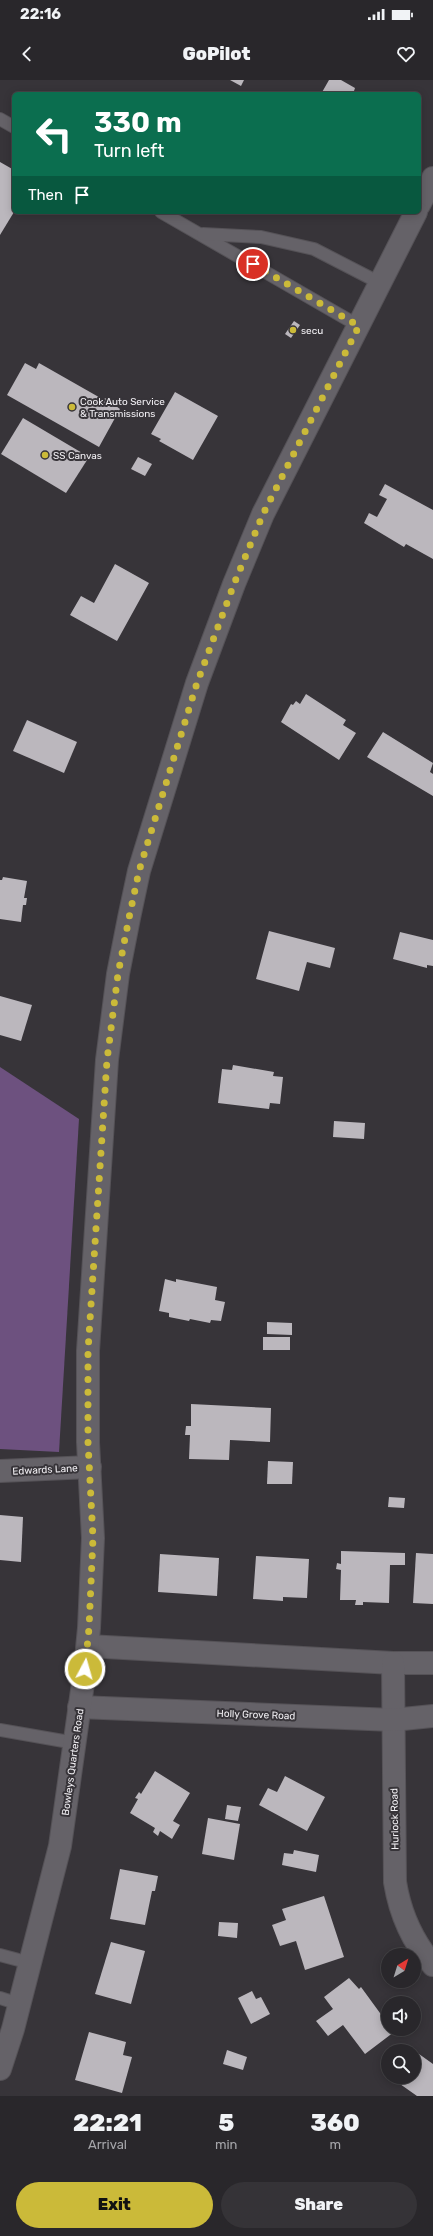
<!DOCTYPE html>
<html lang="en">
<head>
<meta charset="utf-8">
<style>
	body { margin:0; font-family:Rubik,sans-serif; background:#353337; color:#f1f3f6; height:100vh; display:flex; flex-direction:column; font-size:15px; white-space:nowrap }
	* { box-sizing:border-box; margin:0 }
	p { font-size:13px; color:#a5a5a9 }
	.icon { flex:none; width:22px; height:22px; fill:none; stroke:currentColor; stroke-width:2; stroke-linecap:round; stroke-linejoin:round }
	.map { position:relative; height:2016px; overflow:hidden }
	.side { display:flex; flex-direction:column; background:#29272b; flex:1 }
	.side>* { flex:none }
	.banner { position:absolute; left:12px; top:12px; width:409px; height:122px; border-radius:6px; box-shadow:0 2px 10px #0003,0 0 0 1px #454447; background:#0b6e4f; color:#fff; overflow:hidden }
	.needle { width:26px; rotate:38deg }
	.buttons { position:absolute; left:381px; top:1868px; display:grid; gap:8px }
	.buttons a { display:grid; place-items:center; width:40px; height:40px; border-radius:50%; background:#29272b; box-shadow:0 2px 10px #0003,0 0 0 1px #454447; font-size:20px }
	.pin { position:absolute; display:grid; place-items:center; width:34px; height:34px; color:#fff; margin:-17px; border:2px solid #fff; border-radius:50%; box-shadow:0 1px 4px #0007 }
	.me { position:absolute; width:44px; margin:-22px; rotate:6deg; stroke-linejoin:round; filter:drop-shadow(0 0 3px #0008) }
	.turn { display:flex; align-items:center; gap:14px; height:84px; padding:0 16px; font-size:18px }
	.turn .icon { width:52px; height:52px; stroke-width:2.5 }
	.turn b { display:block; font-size:28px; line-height:34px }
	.then { display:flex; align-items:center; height:38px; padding:0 16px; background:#0003; gap:8px; font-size:15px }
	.eta { display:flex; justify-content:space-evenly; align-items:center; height:68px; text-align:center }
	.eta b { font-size:24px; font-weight:800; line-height:28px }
	.cta { display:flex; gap:8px; margin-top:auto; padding:8px 16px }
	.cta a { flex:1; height:46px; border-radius:24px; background:#cbba39; color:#111; font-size:16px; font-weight:800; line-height:46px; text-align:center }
	.cta a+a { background:#353337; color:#f1f3f6 }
	.status { display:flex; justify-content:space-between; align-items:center; height:28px; padding:0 20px; background:#29272b; direction:ltr }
	.status svg { height:11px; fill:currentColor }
	header { display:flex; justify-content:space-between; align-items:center; height:52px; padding:0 16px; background:#29272b; font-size:18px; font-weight:800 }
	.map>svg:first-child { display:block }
	.green { fill:#6d517f }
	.building { fill:#bbb7bd }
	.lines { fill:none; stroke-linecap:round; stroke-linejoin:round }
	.service-casing { stroke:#555257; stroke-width:14 }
	.minor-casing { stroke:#555257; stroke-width:24 }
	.tertiary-casing { stroke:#555257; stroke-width:24 }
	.service { stroke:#656268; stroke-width:12 }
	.minor { stroke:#656268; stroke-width:22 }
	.tertiary { stroke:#656268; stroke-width:22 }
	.route { stroke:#cbba39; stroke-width:7; stroke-dasharray:0 12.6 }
	.poi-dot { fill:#cbba39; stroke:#373439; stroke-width:1.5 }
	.labels { text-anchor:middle; stroke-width:4; stroke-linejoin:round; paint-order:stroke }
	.poi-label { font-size:10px; fill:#f2f0f4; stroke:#373439; text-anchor:start }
	.street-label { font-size:10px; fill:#f2f0f4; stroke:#373439 }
</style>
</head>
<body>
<div class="status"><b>22:16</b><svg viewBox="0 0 49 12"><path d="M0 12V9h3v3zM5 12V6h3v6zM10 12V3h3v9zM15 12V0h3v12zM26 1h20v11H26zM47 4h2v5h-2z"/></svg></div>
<header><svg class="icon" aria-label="back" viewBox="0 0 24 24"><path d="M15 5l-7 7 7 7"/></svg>GoPilot<svg class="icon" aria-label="heart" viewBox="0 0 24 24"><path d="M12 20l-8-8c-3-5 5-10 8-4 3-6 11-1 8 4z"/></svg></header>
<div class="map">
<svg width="433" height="2016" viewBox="0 0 433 2016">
	<rect width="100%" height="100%" fill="#373439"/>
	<path class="green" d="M0 987 79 1039 59 1372 0 1369Z"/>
	<g class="building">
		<path d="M230 0H244L241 6Z"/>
		<path d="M329 0H341L355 8 354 11 358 14H321Z"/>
		<path d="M0 82 14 90V132L0 155Z"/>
		<path d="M294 241 300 245 291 258 285 254Z"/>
		<path d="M25 283 36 289 39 283 104 320 105 318 120 329 99 367 7 315Z"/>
		<path d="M175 312 218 336 193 380 159 361 161 359 151 354Z"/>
		<path d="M23 338 89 377 66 413 1 374Z"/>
		<path d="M138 377 152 384 145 396 131 389Z"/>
		<path d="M385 404 433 430V479L406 464 404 467 364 443 369 433 377 437 387 419 379 415Z"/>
		<path d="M115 484 149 503 117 561 70 535 81 516 94 523Z"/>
		<path d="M306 614 346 640 343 645 356 653 339 680 281 642 291 624 293 625 296 621 300 624Z"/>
		<path d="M27 640 77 662 64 693 13 671Z"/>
		<path d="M383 652 433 683 430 692 433 694V716L367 677Z"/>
		<path d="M3 797 27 801 24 818H27L26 825H23L21 842 0 839V800H2Z"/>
		<path d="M269 851 335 868 330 888 307 882 299 911 256 899Z"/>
		<path d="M400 852 433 860V886L427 885V888L393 879Z"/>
		<path d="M0 916 32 925 21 961 0 955Z"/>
		<path d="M233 985 274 992 273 996 283 997 280 1024 270 1023 269 1029 218 1023 222 989 232 990Z"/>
		<path d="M334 1041 365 1043 364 1059 333 1057Z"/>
		<path d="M165 1199 176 1202V1199L217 1207 215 1220 225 1222 221 1241 211 1240 210 1243 190 1239 189 1241 169 1237V1233L159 1231Z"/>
		<path d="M267 1242 292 1243V1255L267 1254Z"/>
		<rect x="263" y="1257" width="27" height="13"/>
		<path d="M191 1324 271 1328 270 1362 230 1360 229 1380 189 1379 190 1355H185L186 1346H191Z"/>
		<path d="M268 1381 293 1382 292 1404H267Z"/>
		<path d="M389 1417 405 1418 404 1428 388 1427Z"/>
		<path d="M0 1435 23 1437 21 1482 0 1480Z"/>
		<path d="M341 1471 405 1473V1485H390L389 1523 363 1522V1525H355L356 1520H340L341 1490 336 1489 337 1483 341 1484Z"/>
		<path d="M416 1473 433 1474V1524L413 1523Z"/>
		<path d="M160 1474 219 1478 217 1516 158 1512Z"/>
		<path d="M256 1476 309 1479 307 1518 283 1517V1521L253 1519Z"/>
		<path d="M155 1691 190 1713 173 1741 180 1745 172 1759 160 1751 158 1756 153 1752 155 1748 130 1733 138 1719 135 1718 139 1712 141 1714Z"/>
		<path d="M285 1696 325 1717 307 1751 259 1725 268 1708 277 1712Z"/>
		<path d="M227 1725 241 1727 238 1741 225 1739Z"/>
		<path d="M208 1738 240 1744 234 1780 202 1774Z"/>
		<path d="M294 1770 319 1775 316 1792 282 1785 284 1773 293 1774Z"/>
		<path d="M120 1789 158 1796 155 1811H152L145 1845 110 1839Z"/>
		<path d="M324 1816 344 1877 305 1890 296 1861 280 1866 272 1845 286 1840 282 1829Z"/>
		<path d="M219 1842 238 1843 237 1858 218 1856Z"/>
		<path d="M111 1862 145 1871 131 1924 95 1914Z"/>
		<path d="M349 1898 359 1909 361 1907 388 1944V1949H392L394 1952 365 1974 343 1945 328 1956 316 1941 333 1929 324 1917Z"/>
		<path d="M252 1911 256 1919 261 1917 270 1934 251 1944 238 1918Z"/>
		<path d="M89 1952 126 1962 123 1975 132 1977 122 2013 75 2000Z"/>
		<path d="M227 1970 247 1977 243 1990 223 1984Z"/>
		<path d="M419 1974 433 1984V2016H417L400 2004 404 1997H414V1982Z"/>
	</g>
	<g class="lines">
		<defs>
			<g id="service">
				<path d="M0 39 14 47"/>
				<path d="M161 132 359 246"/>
				<path d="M203 154 261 157 314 169 380 203"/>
				<path d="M0 1650 75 1663"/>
				<path d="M0 1875 30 1883"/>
				<path d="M0 1918 19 1924"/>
			</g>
			<g id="minor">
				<path d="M0 1391 90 1387"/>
				<path d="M88 1566 393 1583H433"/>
				<path d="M393 1583 395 1802C400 1833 412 1861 433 1885"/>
				<path d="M79 1627 393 1640 433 1636"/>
			</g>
			<g id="tertiary">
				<path d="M419 125 433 98"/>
				<path d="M0 1989 13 1949 60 1766 85 1589 89 1548 93 1458 88 1362V1271L107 980 118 894 129 838 139 791 197 603 234 504 263 434 416 132"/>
			</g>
		</defs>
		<use href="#service" class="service-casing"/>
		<use href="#minor" class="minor-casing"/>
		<use href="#tertiary" class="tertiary-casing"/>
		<use href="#service" class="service"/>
		<use href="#minor" class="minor"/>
		<use href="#tertiary" class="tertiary"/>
	</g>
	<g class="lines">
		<path class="route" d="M85 1589 89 1548 93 1458 88 1362V1271L107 980 118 894 129 838 139 791 197 603 234 504 263 434 359 246 253 184"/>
	</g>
	<g class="poi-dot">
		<circle cx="293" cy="250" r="4"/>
		<circle cx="72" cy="327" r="4"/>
		<circle cx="45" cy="375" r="4"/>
	</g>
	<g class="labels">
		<g class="poi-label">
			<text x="301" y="254">secu</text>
			<text x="80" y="325">Cook Auto Service<tspan x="80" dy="12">&amp; Transmissions</tspan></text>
			<text x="53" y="379">SS Canvas</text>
		</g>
		<g class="street-label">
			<text transform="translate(45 1389) rotate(-3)" y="4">Edwards Lane</text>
			<text transform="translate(256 1634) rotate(2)" y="4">Holly Grove Road</text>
			<text transform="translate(72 1682) rotate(-82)" y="4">Bowleys Quarters Road</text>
			<text transform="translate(394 1739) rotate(-91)" y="4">Hurlock Road</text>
		</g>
	</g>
</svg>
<div class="buttons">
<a><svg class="needle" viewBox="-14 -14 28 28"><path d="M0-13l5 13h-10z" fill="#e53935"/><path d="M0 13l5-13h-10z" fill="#a5a5a9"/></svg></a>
<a><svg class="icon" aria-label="sound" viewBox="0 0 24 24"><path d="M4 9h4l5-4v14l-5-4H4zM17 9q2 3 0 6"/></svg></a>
<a><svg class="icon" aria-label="search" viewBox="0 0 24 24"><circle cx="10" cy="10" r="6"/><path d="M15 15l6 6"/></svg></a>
</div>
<div class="pin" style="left:253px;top:184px;background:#d93025"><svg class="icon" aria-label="arrive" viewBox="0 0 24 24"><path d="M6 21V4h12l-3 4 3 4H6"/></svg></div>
<svg class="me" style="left:85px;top:1589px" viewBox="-20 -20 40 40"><circle r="17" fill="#cbba39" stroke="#fff" stroke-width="3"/><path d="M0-11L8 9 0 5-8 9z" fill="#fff"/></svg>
<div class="banner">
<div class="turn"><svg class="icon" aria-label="left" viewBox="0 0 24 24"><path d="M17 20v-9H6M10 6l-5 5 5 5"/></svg><div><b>330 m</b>Turn left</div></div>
<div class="then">Then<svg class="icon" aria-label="arrive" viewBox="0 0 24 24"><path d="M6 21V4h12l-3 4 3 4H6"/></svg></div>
</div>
</div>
<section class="side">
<div class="eta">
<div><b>22:21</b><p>Arrival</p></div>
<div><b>5</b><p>min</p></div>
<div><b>360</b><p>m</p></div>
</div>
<div class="cta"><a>Exit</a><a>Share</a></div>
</section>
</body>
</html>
